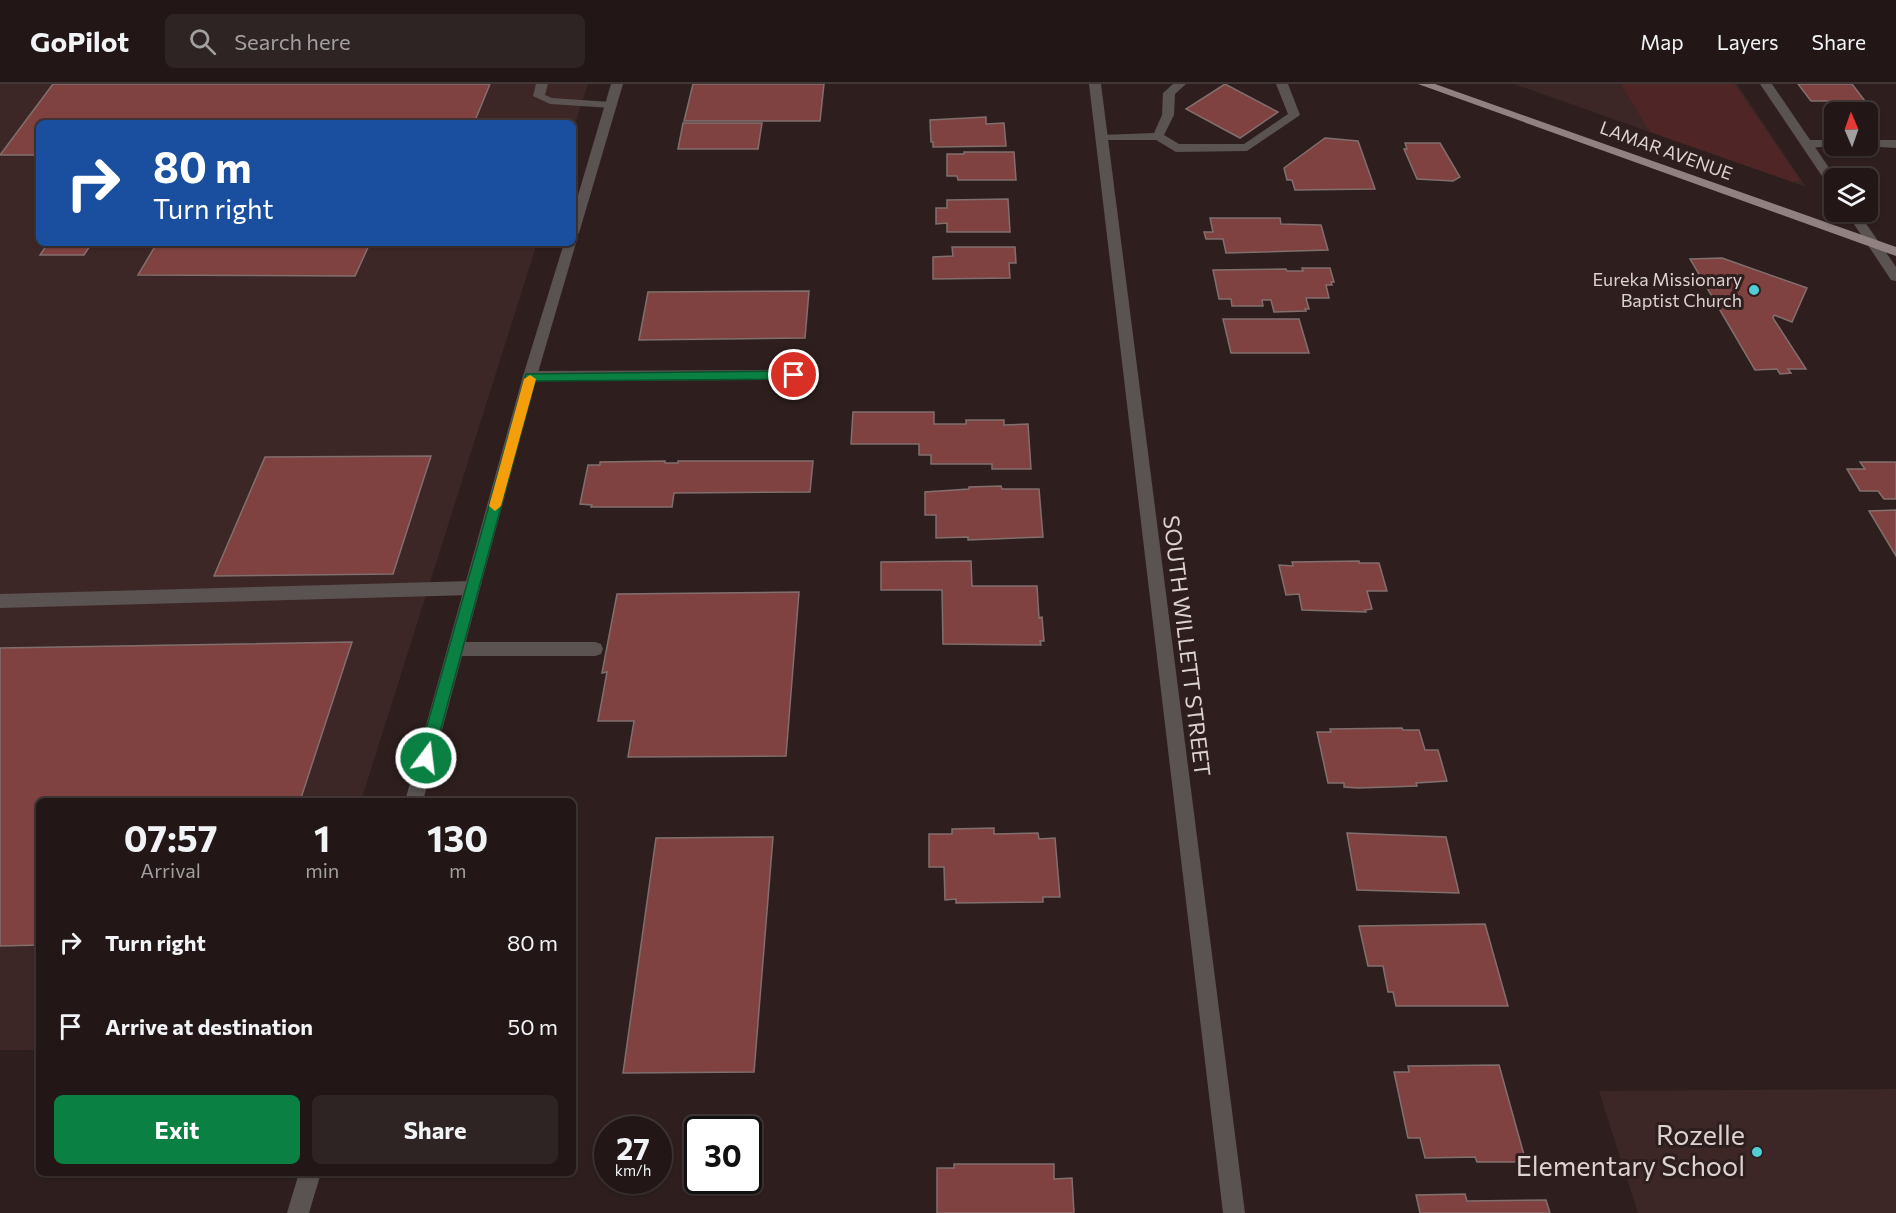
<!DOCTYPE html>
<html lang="en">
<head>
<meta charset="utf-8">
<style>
	body { margin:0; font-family:Commissioner,sans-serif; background:#2e2423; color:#f1f3f6; height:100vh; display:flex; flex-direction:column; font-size:22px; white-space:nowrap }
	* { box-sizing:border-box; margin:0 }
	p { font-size:20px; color:#a29fa1 }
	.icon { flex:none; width:33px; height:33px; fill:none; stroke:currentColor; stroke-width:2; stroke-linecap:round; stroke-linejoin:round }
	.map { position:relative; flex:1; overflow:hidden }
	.sheet { position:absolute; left:36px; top:714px; width:540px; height:378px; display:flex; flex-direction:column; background:#221716; border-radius:9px; box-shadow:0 2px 4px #0004,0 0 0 2px #3f3635 }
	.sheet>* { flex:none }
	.hud { position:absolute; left:36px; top:36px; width:540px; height:126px; border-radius:9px; box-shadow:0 2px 4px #0004,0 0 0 2px #3f3635; background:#1a4fa0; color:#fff; overflow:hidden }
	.needle { width:39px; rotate:358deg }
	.tools { position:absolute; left:1824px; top:18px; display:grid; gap:12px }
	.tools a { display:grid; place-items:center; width:54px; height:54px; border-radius:9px; background:#221716; box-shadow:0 2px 4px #0004,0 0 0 2px #3f3635; font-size:30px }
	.speed { position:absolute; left:594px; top:1032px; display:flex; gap:12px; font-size:30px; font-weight:700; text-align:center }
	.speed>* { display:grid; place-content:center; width:78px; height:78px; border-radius:50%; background:#221716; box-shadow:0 2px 4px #0004,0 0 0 2px #3f3635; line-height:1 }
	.speed small { font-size:15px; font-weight:400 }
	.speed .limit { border:3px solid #111; border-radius:9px; background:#fff; color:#111 }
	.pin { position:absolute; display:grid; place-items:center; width:51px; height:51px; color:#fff; margin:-26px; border:3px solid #fff; border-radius:50%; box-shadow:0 2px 6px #0007 }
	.me { position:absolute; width:66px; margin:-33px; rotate:15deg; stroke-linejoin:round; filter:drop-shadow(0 0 4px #0008) }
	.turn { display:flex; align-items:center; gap:21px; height:126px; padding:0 18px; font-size:27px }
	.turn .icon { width:78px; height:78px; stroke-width:2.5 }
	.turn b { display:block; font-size:42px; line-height:51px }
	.eta { display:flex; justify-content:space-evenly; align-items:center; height:102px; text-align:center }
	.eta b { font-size:36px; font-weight:700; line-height:42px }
	.action { display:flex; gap:12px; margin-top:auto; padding:12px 18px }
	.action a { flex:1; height:69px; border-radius:9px; background:#0b8043; color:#fff; font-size:24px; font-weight:700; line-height:69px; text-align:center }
	.action a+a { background:#2e2423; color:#f1f3f6 }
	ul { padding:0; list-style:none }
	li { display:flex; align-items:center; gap:18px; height:84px; padding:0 18px }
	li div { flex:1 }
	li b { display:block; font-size:22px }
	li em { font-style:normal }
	header { display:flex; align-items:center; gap:36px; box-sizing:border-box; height:84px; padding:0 30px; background:#221716; border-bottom:2px solid #3f3635 }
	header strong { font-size:28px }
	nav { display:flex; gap:33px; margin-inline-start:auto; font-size:21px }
	.search { width:420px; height:54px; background:#2e2423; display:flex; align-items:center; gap:15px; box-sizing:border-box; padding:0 21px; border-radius:9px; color:#a29fa1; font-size:22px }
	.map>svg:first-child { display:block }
	.built { fill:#3c2726 }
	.green { fill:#4f2625 }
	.building { fill:#7f4240; stroke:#816f6e; stroke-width:1.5 }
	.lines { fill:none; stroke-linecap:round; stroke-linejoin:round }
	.service { fill:#5a5352; fill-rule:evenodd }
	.minor { fill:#5a5352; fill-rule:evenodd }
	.primary { fill:#918180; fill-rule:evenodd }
	.route { fill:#0b8043; stroke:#07532c; stroke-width:1.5 }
	.slow { fill:#f59e0b }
	.poi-dot { fill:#52ccd5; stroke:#2e1f1e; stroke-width:2 }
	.labels { text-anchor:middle; stroke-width:6; stroke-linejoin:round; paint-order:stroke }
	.far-street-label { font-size:18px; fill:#dcd2d1; stroke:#2e1f1e }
	.far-poi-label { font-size:18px; fill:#dcd2d1; stroke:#2e1f1e; text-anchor:end }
	.street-label { font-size:22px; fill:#dcd2d1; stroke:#2e1f1e }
	.near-poi-label { font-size:27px; fill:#dcd2d1; stroke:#2e1f1e; text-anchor:end }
</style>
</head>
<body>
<header>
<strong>GoPilot</strong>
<div class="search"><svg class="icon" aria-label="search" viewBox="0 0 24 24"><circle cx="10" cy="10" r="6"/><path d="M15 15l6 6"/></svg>Search here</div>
<nav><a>Map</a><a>Layers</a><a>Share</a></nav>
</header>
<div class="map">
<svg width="1896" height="1129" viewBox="0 0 1896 1129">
	<rect width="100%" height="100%" fill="#2e1f1e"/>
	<g class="built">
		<path d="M0 0H588L573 46V39H39V159H537L361 717H39V966H0Z"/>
		<path d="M1514 0H1737L1806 103Z"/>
		<path d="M1896 1005V1129H1638L1599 1007Z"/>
	</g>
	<path class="green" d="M1621 0H1734L1800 96 1793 98 1650 48Z"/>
	<g class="building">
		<path d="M53 0H490L474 39H39V71H0Z"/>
		<path d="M693 0H824L820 37H684Z"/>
		<path d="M1225 0 1278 28 1240 54 1186 25Z"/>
		<path d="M1798 0H1852L1865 17H1811Z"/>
		<path d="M986 33V40L1004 39 1006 62 933 63V58H931L930 36Z"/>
		<path d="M683 39H762L758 65H678Z"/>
		<path d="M1325 54 1358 57 1375 105 1295 106 1292 96H1287L1284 84Z"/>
		<path d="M1405 59H1440L1460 93 1453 97 1417 95 1404 65H1407Z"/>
		<path d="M964 68H1014L1016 96H958L957 92H947V70H964Z"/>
		<path d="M1008 115 1010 148H947V139L936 140V124H947V116Z"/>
		<path d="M1210 134H1280L1281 140 1321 141 1328 166 1226 169 1223 155H1206L1204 148H1213Z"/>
		<path d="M48 159H92L84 171H40Z"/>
		<path d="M157 159H370L355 192 138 191Z"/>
		<path d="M952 163H1015L1016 179H1009L1010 194 933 195V173L953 172Z"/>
		<path d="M1722 174 1807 204 1792 238 1774 231 1773 234 1806 285H1788L1791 289 1780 290 1777 285 1755 286 1690 175Z"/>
		<path d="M1302 184H1330L1334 198H1331L1332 201H1326L1329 214H1306L1309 225H1305L1306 227 1274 228 1271 216H1262L1263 222H1232L1231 215H1219L1213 186 1286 185 1287 187H1303Z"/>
		<path d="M809 207 805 254 639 256 648 208Z"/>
		<path d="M1223 235H1299L1309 269H1231Z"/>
		<path d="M853 328H934V340H966V336H1004V341L1028 340 1031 385H992V380H931V371H919V360H851Z"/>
		<path d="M431 372 393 490 214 492 265 373Z"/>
		<path d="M665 377V379H678V377H813L810 408 674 409 672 423H591L592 421 580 420 588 381H600V378Z"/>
		<path d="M1860 378H1896V415H1884L1878 407H1860L1847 385H1865Z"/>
		<path d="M1001 402 1002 405H1039L1043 453 968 456V453L936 454V431H925V408L969 405V403Z"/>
		<path d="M1896 426V472L1869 427Z"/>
		<path d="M971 477 972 502H1037L1039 534 1042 533 1044 557H1040L1041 561 943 560 942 506H881V478Z"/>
		<path d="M1359 477V479H1379L1387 507H1367L1372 525 1365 526 1366 528 1302 526 1299 510 1286 511 1279 481 1293 482 1292 478Z"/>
		<path d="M799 508 786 672 628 673 634 637H598L607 588 602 589 617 510Z"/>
		<path d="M352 558 300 717H39V861L0 862V564Z"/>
		<path d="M1402 644 1403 646H1419L1425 666H1438L1447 697 1416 699 1417 702 1358 704 1344 703V699H1328L1317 648H1331L1330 645Z"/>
		<path d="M994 744V750L1038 749 1039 755 1055 754 1060 813H1043V818L956 819V815L945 816 944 783H929V750H952V745Z"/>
		<path d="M1347 749 1446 753 1459 809 1357 806Z"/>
		<path d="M773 753 754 988 623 989 656 754Z"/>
		<path d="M1485 840 1508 922H1396L1393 908H1388L1383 882H1368L1359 842Z"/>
		<path d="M1499 981 1524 1071 1517 1072 1518 1078H1477L1475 1073 1425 1074 1420 1054H1408L1394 988H1409L1408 982Z"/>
		<path d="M954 1080H1054V1095L1072 1094 1074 1129H937V1084H954Z"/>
		<path d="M1465 1110 1467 1117 1546 1116 1550 1129H1420L1416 1111Z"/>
	</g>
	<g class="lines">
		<g class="service">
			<path d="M536 0H548L545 11 552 14 611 18 617 21 611 24 550 20 533 12Z"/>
			<path d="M1173 0H1186L1175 10 1174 31 1164 51 1179 60H1244L1288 30 1276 0H1288L1300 31 1247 67 1176 68 1156 56H1097L1095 54 1101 51 1154 49 1162 31 1163 9Z"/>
			<path d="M1834 56V62H1838L1808 64 1802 60 1808 56Z"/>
			<path d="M1896 56V64L1863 62H1868V56Z"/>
			<path d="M794 286 801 291 794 296 530 297 523 292 530 287Z"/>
			<path d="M472 497 478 499 480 504 478 509 472 511 0 524V510Z"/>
			<path d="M456 558H595L601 560 603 565 601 570 595 572H456L450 570 448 565 450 560Z"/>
		</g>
		<g class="minor">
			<path d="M611 0H623L579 149 573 153V128Z"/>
			<path d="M1089 0H1101L1245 1129H1223Z"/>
			<path d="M1760 0H1772L1836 94 1834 105 1830 104Z"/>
			<path d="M1846 128H1858L1896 183V197L1891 196Z"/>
			<path d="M573 156 576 159 537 292 423 717H405L523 292 564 159H573Z"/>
			<path d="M299 1089H321L309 1129H287Z"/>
		</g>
		<path class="primary" d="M1418 0H1435L1896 163V172Z"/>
	</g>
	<path class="route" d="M794 287 800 291 794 295 535 297 433 674 431 678 426 680 421 678 418 674 526 290Z"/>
	<path class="slow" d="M530 291 536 295 501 422 495 427 489 422 524 295Z"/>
	<g class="poi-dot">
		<circle cx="1754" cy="206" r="6"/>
		<circle cx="1757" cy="1068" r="6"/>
	</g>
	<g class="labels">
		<g class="far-street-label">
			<text transform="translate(1666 67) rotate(20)" y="6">LAMAR AVENUE</text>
		</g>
		<g class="far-poi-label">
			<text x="1742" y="202">Eureka Missionary<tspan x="1742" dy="21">Baptist Church</tspan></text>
		</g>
		<g class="street-label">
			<text transform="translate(1187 562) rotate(83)" y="8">SOUTH WILLETT STREET</text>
		</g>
		<g class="near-poi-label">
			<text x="1745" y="1061">Rozelle<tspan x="1745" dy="31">Elementary School</tspan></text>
		</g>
	</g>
</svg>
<div class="tools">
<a><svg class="needle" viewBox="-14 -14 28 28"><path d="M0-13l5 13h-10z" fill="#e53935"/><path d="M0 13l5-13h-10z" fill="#a29fa1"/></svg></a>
<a><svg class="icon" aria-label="layers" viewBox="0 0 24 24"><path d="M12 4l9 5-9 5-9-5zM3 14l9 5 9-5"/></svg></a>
</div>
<div class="speed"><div>27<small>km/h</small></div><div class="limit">30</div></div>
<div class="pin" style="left:794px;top:291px;background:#d93025"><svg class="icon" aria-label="arrive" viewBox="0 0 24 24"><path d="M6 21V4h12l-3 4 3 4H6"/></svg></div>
<svg class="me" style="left:426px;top:674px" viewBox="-20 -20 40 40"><circle r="17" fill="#0b8043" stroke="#fff" stroke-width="3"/><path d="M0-11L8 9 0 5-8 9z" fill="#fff"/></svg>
<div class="hud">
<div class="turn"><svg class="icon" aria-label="right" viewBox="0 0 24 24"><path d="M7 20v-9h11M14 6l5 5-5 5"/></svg><div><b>80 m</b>Turn right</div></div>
</div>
<section class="sheet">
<div class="eta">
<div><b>07:57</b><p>Arrival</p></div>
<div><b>1</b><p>min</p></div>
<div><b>130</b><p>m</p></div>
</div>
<ul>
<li><svg class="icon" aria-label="right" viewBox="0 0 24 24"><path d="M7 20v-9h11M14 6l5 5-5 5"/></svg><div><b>Turn right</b></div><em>80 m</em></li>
<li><svg class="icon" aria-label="arrive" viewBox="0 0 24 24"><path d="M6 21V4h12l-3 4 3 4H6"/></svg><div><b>Arrive at destination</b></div><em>50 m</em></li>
</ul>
<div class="action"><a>Exit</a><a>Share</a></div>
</section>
</div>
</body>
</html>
